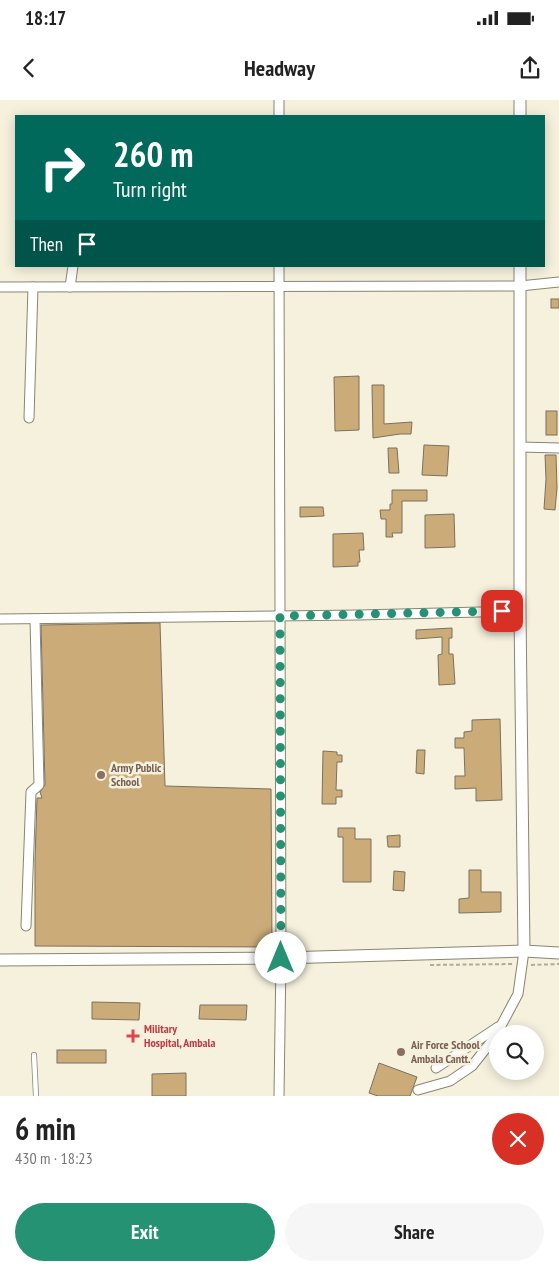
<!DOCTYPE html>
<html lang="en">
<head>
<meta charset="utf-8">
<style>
	body { margin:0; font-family:"PT Sans Narrow",sans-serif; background:#f6f6f6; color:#222; height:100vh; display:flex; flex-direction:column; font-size:19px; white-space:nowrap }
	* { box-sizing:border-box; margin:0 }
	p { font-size:16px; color:#767676 }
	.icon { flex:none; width:28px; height:28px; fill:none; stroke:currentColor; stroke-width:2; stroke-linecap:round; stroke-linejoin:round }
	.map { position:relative; height:996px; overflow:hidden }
	.side { display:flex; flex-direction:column; background:#fff; flex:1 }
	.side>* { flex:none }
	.guide { position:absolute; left:15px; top:15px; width:530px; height:152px; border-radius:0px; box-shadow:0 2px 12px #0003; background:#00695c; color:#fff; overflow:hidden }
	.fabs { position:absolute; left:489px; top:925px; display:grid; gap:10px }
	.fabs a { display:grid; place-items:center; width:55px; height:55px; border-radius:50%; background:#fff; box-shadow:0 2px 12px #0003; font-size:25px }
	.pin { position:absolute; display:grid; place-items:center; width:42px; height:42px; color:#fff; margin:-21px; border-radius:10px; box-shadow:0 2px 8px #0006 }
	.me { position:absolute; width:55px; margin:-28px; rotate:0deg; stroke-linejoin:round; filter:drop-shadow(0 0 4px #0008) }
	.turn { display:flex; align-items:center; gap:18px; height:105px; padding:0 15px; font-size:22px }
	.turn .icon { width:65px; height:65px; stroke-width:2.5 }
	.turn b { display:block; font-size:35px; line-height:42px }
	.then { display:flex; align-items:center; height:48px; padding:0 15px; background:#0003; gap:10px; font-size:19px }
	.round { display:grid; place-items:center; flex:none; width:52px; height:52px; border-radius:26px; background:#f6f6f6 }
	.summary { display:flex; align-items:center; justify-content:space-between; height:85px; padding:0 15px }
	h1 { font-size:30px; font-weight:700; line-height:38px }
	.cta { display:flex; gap:10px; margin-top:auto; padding:10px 15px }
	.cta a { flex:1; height:58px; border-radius:30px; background:#259273; color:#fff; font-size:20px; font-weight:700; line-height:58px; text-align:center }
	.cta a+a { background:#f6f6f6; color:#222 }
	.status { display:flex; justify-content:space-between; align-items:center; height:35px; padding:0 25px; background:#fff; direction:ltr }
	.status svg { height:14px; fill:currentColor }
	header { display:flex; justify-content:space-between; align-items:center; height:65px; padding:0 15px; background:#fff; font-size:22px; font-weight:700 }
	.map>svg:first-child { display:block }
	.building { fill:#cbac79; stroke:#7b7060 }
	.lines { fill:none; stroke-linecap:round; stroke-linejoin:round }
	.service-casing { stroke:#888572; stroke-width:6 }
	.minor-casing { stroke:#888572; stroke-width:11 }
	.tertiary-casing { stroke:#888572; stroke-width:13 }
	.path { stroke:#aeab9c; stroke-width:2; stroke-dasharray:4 2.5; stroke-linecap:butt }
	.service { stroke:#fff; stroke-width:4.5 }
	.minor { stroke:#fff; stroke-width:9 }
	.tertiary { stroke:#fff; stroke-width:11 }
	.route { stroke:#259273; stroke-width:9; stroke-dasharray:0 16.2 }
	.education-dot { fill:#8d6e63; stroke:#f5f1dd; stroke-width:2 }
	.health-dot { fill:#e0444e; stroke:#f5f1dd; stroke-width:2 }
	.labels { text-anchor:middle; stroke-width:5; stroke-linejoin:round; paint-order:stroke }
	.education-label { font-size:12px; font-weight:bold; fill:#785e54; stroke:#f5f1dd; text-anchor:start }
	.health-label { font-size:12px; font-weight:bold; fill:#be3a42; stroke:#f5f1dd; text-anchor:start }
</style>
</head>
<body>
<div class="status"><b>18:17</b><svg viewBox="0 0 49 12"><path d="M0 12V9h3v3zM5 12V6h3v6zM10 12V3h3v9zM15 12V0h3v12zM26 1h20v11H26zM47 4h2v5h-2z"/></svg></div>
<header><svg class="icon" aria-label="back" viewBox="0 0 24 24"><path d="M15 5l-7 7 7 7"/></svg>Headway<svg class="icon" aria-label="share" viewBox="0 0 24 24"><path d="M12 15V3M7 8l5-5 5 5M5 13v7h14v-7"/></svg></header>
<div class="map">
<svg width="559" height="996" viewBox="0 0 559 996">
	<rect width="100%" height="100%" fill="#f5f1dd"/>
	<g class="building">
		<rect x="551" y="199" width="8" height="9"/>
		<path d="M359 276V330L335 331 334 277Z"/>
		<path d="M372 285H384V324L412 322 411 334H400L373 338Z"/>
		<rect x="546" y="311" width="11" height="24"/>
		<path d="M424 345 449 346 447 376 422 375Z"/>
		<path d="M388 348H397L399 373H389Z"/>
		<path d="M545 355H556L557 388 555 410 544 409 546 379Z"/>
		<path d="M392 390H427V401H402V433H392L393 437H386V419H381L380 410H390V404H392Z"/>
		<path d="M300 407H323L324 416 300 417Z"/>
		<path d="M454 414 455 447 425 448V415Z"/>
		<path d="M363 433 364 450H359L360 462H358V466L333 467V434Z"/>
		<path d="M160 523 165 686 271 689 272 847 35 846V760L37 698H42L40 692 45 685 41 525Z"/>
		<path d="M452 528V538H449V554H453L455 584 439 585 438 555 442 554V537L416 539V530Z"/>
		<path d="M500 619 502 700 476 701V688L455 689V676H465L464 648H455V638H464V632L472 631V620Z"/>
		<path d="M417 650H425L424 674 416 673Z"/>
		<path d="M323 651 337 652V655H342V662H337L336 690H342V697H336V704H322Z"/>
		<path d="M338 728H355V739H371V782H343V737H338Z"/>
		<path d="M400 735V747H388L387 736Z"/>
		<path d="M469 770H481V792H501V812L459 813V799L469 798Z"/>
		<path d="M394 771 405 772 404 791 393 790Z"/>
		<path d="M92 902 140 903 139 920 92 919Z"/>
		<path d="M200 905H247L246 920 199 919Z"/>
		<rect x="57" y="950" width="49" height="13"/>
		<path d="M379 963 417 977 410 996H378L369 993Z"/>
		<path d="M186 973V996H152V974Z"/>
	</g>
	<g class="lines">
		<defs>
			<path id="service" d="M34 955 36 996"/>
			<g id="minor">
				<path d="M279 16V0"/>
				<path d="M0 187 520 186 559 182"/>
				<path d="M70 187 73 166"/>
				<path d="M29 318 33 187"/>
				<path d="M520 347 559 348"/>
				<path d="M0 519 359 515 520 511"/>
				<path d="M26 826 31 692 39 685 35 519"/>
				<path d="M436 968 498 927"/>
				<path d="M418 990 450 981 472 966 495 937 518 894 524 851"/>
				<path d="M279 996 281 858 279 166"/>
			</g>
			<g id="tertiary">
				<path d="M520 16V0"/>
				<path d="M520 166V511L524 851"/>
				<path d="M0 860 281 858 524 851 559 853"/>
			</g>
		</defs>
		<use href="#service" class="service-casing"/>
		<use href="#minor" class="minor-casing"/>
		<use href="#tertiary" class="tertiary-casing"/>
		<g class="path">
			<path d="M430 865 513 864"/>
			<path d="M531 865 559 864"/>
			<path d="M290 877 293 871 298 868"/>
		</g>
		<use href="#service" class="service"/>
		<use href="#minor" class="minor"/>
		<use href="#tertiary" class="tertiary"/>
	</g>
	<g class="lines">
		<path class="route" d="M281 858 280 516 502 511"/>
	</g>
	<g class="education-dot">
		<circle cx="101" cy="675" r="5"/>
		<circle cx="401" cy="952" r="5"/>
	</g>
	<path class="health-dot" d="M130.5 928.5h5v5h5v5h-5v5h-5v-5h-5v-5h5z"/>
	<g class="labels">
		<g class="education-label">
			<text x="111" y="672">Army Public<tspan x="111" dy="14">School</tspan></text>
			<text x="411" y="949">Air Force School<tspan x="411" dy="14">Ambala Cantt.</tspan></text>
		</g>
		<g class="health-label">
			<text x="144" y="933">Military<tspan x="144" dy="14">Hospital, Ambala</tspan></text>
		</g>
	</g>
</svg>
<div class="fabs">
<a><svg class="icon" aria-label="search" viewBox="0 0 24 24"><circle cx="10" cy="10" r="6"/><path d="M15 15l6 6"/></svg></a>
</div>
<div class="pin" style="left:502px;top:511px;background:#d93025"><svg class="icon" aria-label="arrive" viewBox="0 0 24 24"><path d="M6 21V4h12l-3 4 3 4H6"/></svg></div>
<svg class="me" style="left:281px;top:858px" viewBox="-20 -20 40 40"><circle r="19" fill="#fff"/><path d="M0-13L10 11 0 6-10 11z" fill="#259273"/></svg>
<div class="guide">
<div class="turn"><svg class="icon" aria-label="right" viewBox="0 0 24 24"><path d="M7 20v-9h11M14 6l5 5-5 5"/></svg><div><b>260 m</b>Turn right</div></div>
<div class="then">Then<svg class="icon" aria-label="arrive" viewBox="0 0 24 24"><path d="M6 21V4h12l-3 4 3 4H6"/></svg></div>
</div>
</div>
<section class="side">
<div class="summary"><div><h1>6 min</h1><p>430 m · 18:23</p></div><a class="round" style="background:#d93025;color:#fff"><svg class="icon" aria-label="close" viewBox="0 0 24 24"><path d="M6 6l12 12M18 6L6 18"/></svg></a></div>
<div class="cta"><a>Exit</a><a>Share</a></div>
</section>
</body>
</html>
